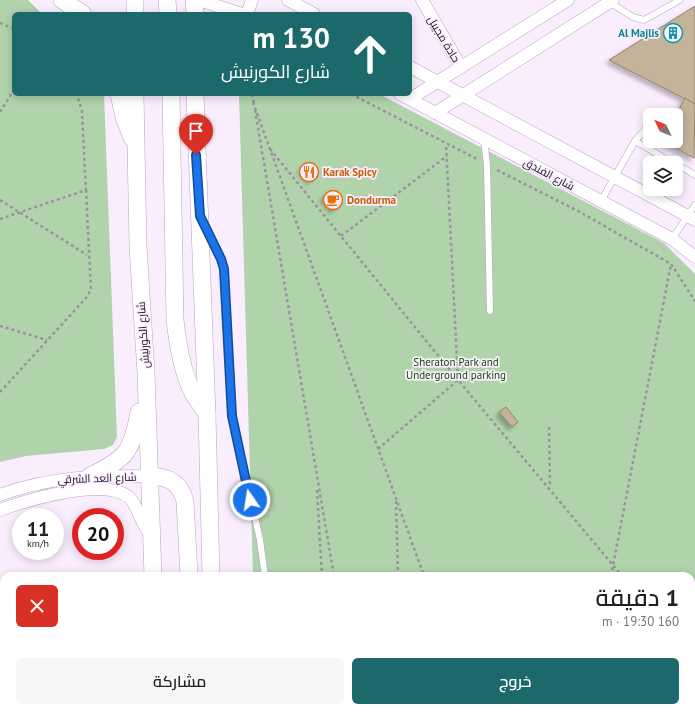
<!DOCTYPE html>
<html lang="ar">
<head>
<meta charset="utf-8">
<style>
	body { margin:0; font-family:"PT Sans",Cairo,sans-serif; background:#f6f6f6; color:#222; direction:rtl; height:100vh; display:flex; flex-direction:column; font-size:15px; white-space:nowrap }
	* { box-sizing:border-box; margin:0 }
	p { font-size:13px; color:#767676 }
	.icon { flex:none; width:22px; height:22px; fill:none; stroke:currentColor; stroke-width:2; stroke-linecap:round; stroke-linejoin:round }
	.map { position:relative; flex:1; overflow:hidden; direction:ltr }
	.panel { position:absolute; left:0px; top:572px; width:695px; height:140px; display:flex; flex-direction:column; background:#fff; border-radius:12px 12px 0 0; box-shadow:0 2px 10px #0003; direction:rtl }
	.panel>* { flex:none }
	.top-card { position:absolute; left:12px; top:12px; width:400px; height:84px; border-radius:6px; box-shadow:0 2px 10px #0003; direction:rtl; background:#1c696c; color:#fff; overflow:hidden }
	.needle { width:26px; rotate:313deg }
	.controls { position:absolute; left:643px; top:108px; display:grid; gap:8px }
	.controls a { display:grid; place-items:center; width:40px; height:40px; border-radius:6px; background:#fff; box-shadow:0 2px 10px #0003; font-size:20px }
	.speed { position:absolute; left:12px; top:508px; display:flex; gap:8px; font-size:20px; font-weight:700; text-align:center }
	.speed>* { display:grid; place-content:center; width:52px; height:52px; border-radius:50%; background:#fff; box-shadow:0 2px 10px #0003; line-height:1 }
	.speed small { font-size:10px; font-weight:400 }
	.speed .limit { border:6px solid #d22; background:#fff; color:#111 }
	.pin { position:absolute; display:grid; place-items:center; width:34px; height:34px; color:#fff; margin:-41px -17px; border-radius:50% 50% 50% 0; rotate:-45deg; box-shadow:0 0 4px #0007 }
	.pin .icon { rotate:45deg }
	.me { position:absolute; width:44px; margin:-22px; rotate:347deg; stroke-linejoin:round; filter:drop-shadow(0 0 3px #0008) }
	.turn { display:flex; align-items:center; gap:14px; height:84px; padding:0 16px; font-size:18px }
	.turn .icon { width:52px; height:52px; stroke-width:2.5 }
	.turn b { display:block; font-size:28px; line-height:34px }
	.round { display:grid; place-items:center; flex:none; width:42px; height:42px; border-radius:6px; background:#f6f6f6 }
	.head { display:flex; align-items:center; justify-content:space-between; height:68px; padding:0 16px }
	h1 { font-size:24px; font-weight:600; line-height:30px }
	.button { display:flex; gap:8px; margin-top:auto; padding:8px 16px }
	.button a { flex:1; height:46px; border-radius:6px; background:#1c696c; color:#fff; font-size:16px; font-weight:600; line-height:46px; text-align:center }
	.button a+a { background:#f6f6f6; color:#222 }
	.map>svg:first-child { display:block }
	.green { fill:#b1d3ac }
	.building { fill:#c4b39a; stroke:#92836a; filter:url(#shadow) }
	.lines { fill:none; stroke-linecap:round; stroke-linejoin:round }
	.lane-casing { stroke:#b7a5be; stroke-width:7 }
	.street-casing { stroke:#b7a5be; stroke-width:13 }
	.secondary-casing { stroke:#b7a5be; stroke-width:18 }
	.path { stroke:#9b929f; stroke-width:2.5; stroke-dasharray:3 3; stroke-linecap:butt }
	.lane { stroke:#fff; stroke-width:6 }
	.street { stroke:#fff; stroke-width:12 }
	.secondary { stroke:#fff; stroke-width:17 }
	.route-casing { stroke:#114b97; stroke-width:10 }
	.route { stroke:#1a73e8; stroke-width:7 }
	.labels { text-anchor:middle; stroke-width:3.5; stroke-linejoin:round; paint-order:stroke }
	.culture-label { font-size:11px; font-weight:bold; fill:#0d838f; stroke:#faeefe; text-anchor:end }
	.street-label { font-size:11px; fill:#1a141c; stroke:#faeefe }
	.food-label { font-size:11px; font-weight:bold; fill:#c56008; stroke:#faeefe; text-anchor:start }
	.park-label { font-size:11px; fill:#0e4e04; stroke:#faeefe }
</style>
</head>
<body>
<div class="map">
<svg width="695" height="712" viewBox="0 0 695 712">
	<defs>
		<filter id="shadow"><feDropShadow dx="-3.5" dy="3.5" stdDeviation="2" flood-color="#0004"/></filter>
	</defs>
	<rect width="100%" height="100%" fill="#faeefe"/>
	<g class="green">
		<path d="M0 0H28L42 14H14V94H104L117 437 113 445 104 449 26 456 0 462Z"/>
		<path d="M239 94H379L664 243 695 274V712H257V708H691V576H253Z"/>
	</g>
	<g class="building">
		<path d="M695 6V104L609 60Z"/>
		<path d="M685 98 695 104 694 158 663 141H676V115Z"/>
		<path d="M308 163 317 175 310 181 301 169Z"/>
		<path d="M332 190 342 203 333 210 323 197Z"/>
		<path d="M506 407 518 422 512 427 499 412Z"/>
	</g>
	<g class="lines">
		<defs>
			<g id="lane">
				<path d="M609 2 633 17 644 20 680 0"/>
				<path d="M484 139 487 165 490 311"/>
				<path d="M635 141 673 163"/>
				<path d="M676 164 695 175"/>
				<path d="M601 201 635 141 650 124"/>
				<path d="M205 227 221 259 224 269 232 416 260 540 265 576"/>
				<path d="M672 239 695 205"/>
				<path d="M271 708V712"/>
			</g>
			<g id="street">
				<path d="M199 0 242 14"/>
				<path d="M288 0 314 14"/>
				<path d="M422 0 461 67"/>
				<path d="M247 14 252 0"/>
				<path d="M410 67 695 220"/>
				<path d="M400 94 672 239 695 257"/>
				<path d="M410 99 568 0"/>
				<path d="M435 113 613 0"/>
				<path d="M0 495C50 476 97 476 149 476"/>
				<path d="M0 510C27 500 106 476 130 498 137 505 141 524 151 535"/>
			</g>
			<g id="secondary">
				<path d="M62 0 83 14"/>
				<path d="M135 0V14"/>
				<path d="M167 0 168 14"/>
				<path d="M194 0 195 14"/>
				<path d="M119 94 124 117 132 138"/>
				<path d="M135 94 138 246 146 373 153 576"/>
				<path d="M171 94 175 320C178 345 182 371 193 393 197 400 203 407 207 414"/>
				<path d="M195 94 207 414 211 576"/>
				<path d="M90 476C126 459 132 452 139 412"/>
				<path d="M149 476C167 476 180 482 185 501L189 576"/>
				<path d="M167 708 168 712"/>
				<path d="M195 708V712"/>
				<path d="M216 708V712"/>
			</g>
		</defs>
		<use href="#lane" class="lane-casing"/>
		<use href="#street" class="street-casing"/>
		<use href="#secondary" class="secondary-casing"/>
		<g class="path">
			<path d="M0 23 14 29"/>
			<path d="M252 94 254 103"/>
			<path d="M351 94 477 159"/>
			<path d="M253 102 424 576"/>
			<path d="M255 110 334 576"/>
			<path d="M0 112 14 90"/>
			<path d="M270 149 458 380 622 576"/>
			<path d="M497 170 580 212 671 264 695 301"/>
			<path d="M0 200 87 255"/>
			<path d="M0 219 86 190 82 112 77 94"/>
			<path d="M341 236 447 156"/>
			<path d="M0 326 47 340"/>
			<path d="M0 392 87 297 91 289 86 190"/>
			<path d="M549 427 550 487"/>
			<path d="M378 449 458 380 446 144"/>
			<path d="M317 490 322 576"/>
			<path d="M396 501 398 576"/>
			<path d="M611 576 671 264"/>
			<path d="M691 664H695"/>
			<path d="M328 708V712"/>
			<path d="M357 708V712"/>
			<path d="M402 708V712"/>
			<path d="M470 708 472 712"/>
			<path d="M528 708 534 712"/>
			<path d="M587 712 588 708"/>
		</g>
		<use href="#lane" class="lane"/>
		<use href="#street" class="street"/>
		<use href="#secondary" class="secondary"/>
	</g>
	<g class="lines">
		<defs>
			<path id="route" d="M196 155 200 216 221 259 224 269 232 416 250 500"/>
		</defs>
		<use href="#route" class="route-casing"/>
		<use href="#route" class="route"/>
	</g>
	<defs>
		<symbol id="building-ring" viewBox="-11 -11 22 22"><circle r="9.5" fill="#faeefe" stroke="#0f9aa8" stroke-width="1.5"/><path d="M-4-6H4V6H1V3H-1V6H-4ZM-2.5-4.3h1.7v1.8h-1.7ZM.8-4.3h1.7v1.8H.8ZM-2.5-1h1.7V.8h-1.7ZM.8-1h1.7V.8H.8Z" fill="#0f9aa8"/></symbol>
		<symbol id="restaurant-ring" viewBox="-11 -11 22 22"><circle r="9.5" fill="#faeefe" stroke="#e8710a" stroke-width="1.5"/><path d="M-5-6h1v4h1v-4h1v4h1v-4h1v5L-1.5 .5V6h-2V.5L-5-1ZM5-6V6H3V1.5H1.5Q1.5-4 5-6Z" fill="#e8710a"/></symbol>
		<symbol id="cafe-ring" viewBox="-11 -11 22 22"><circle r="9.5" fill="#faeefe" stroke="#e8710a" stroke-width="1.5"/><path d="M-5.5-4.5H6V0H3Q3 3.5 0 3.5H-2.5Q-5.5 3.5-5.5 0ZM3-3.2v2h1.7v-2ZM-6 4.5H4V6H-6Z" fill="#e8710a"/></symbol>
	</defs>
	<g fill-rule="evenodd">
		<use href="#building-ring" x="662" y="22" width="22" height="22"/>
		<use href="#restaurant-ring" x="298" y="161" width="22" height="22"/>
		<use href="#cafe-ring" x="322" y="189" width="22" height="22"/>
	</g>
	<g class="labels">
		<g class="culture-label">
			<text x="659" y="37">Al Majlis</text>
		</g>
		<g class="street-label">
			<text transform="translate(444 39) rotate(59)" y="4">حادة مجيبل</text>
			<text transform="translate(549 174) rotate(28)" y="4">شارع الفندق</text>
			<text transform="translate(143 335) rotate(-94)" y="4">شارع الكورنيش</text>
			<text transform="translate(97 478) rotate(-2)" y="4">شارع العد الشرقي</text>
		</g>
		<g class="food-label">
			<text x="323" y="176">Karak Spicy</text>
			<text x="347" y="204">Dondurma</text>
		</g>
		<g class="park-label">
			<text x="456" y="366">Sheraton Park and<tspan x="456" dy="13">Underground parking</tspan></text>
		</g>
	</g>
</svg>
<div class="controls">
<a><svg class="needle" viewBox="-14 -14 28 28"><path d="M0-13l5 13h-10z" fill="#e53935"/><path d="M0 13l5-13h-10z" fill="#767676"/></svg></a>
<a><svg class="icon" aria-label="layers" viewBox="0 0 24 24"><path d="M12 4l9 5-9 5-9-5zM3 14l9 5 9-5"/></svg></a>
</div>
<div class="speed"><div>11<small>km/h</small></div><div class="limit">20</div></div>
<div class="pin" style="left:196px;top:155px;background:#d93025"><svg class="icon" aria-label="arrive" viewBox="0 0 24 24"><path d="M6 21V4h12l-3 4 3 4H6"/></svg></div>
<svg class="me" style="left:250px;top:500px" viewBox="-20 -20 40 40"><circle r="17" fill="#1a73e8" stroke="#fff" stroke-width="3"/><path d="M0-11L8 9 0 5-8 9z" fill="#fff"/></svg>
<div class="top-card">
<div class="turn"><svg class="icon" aria-label="ahead" viewBox="0 0 24 24"><path d="M12 20V5M6 11l6-6 6 6"/></svg><div><b>130 m</b>شارع الكورنيش</div></div>
</div>
<section class="panel">
<div class="head"><div><h1>1 دقيقة</h1><p>160 m · 19:30</p></div><a class="round" style="background:#d93025;color:#fff"><svg class="icon" aria-label="close" viewBox="0 0 24 24"><path d="M6 6l12 12M18 6L6 18"/></svg></a></div>
<div class="button"><a>خروج</a><a>مشاركة</a></div>
</section>
</div>
</body>
</html>
